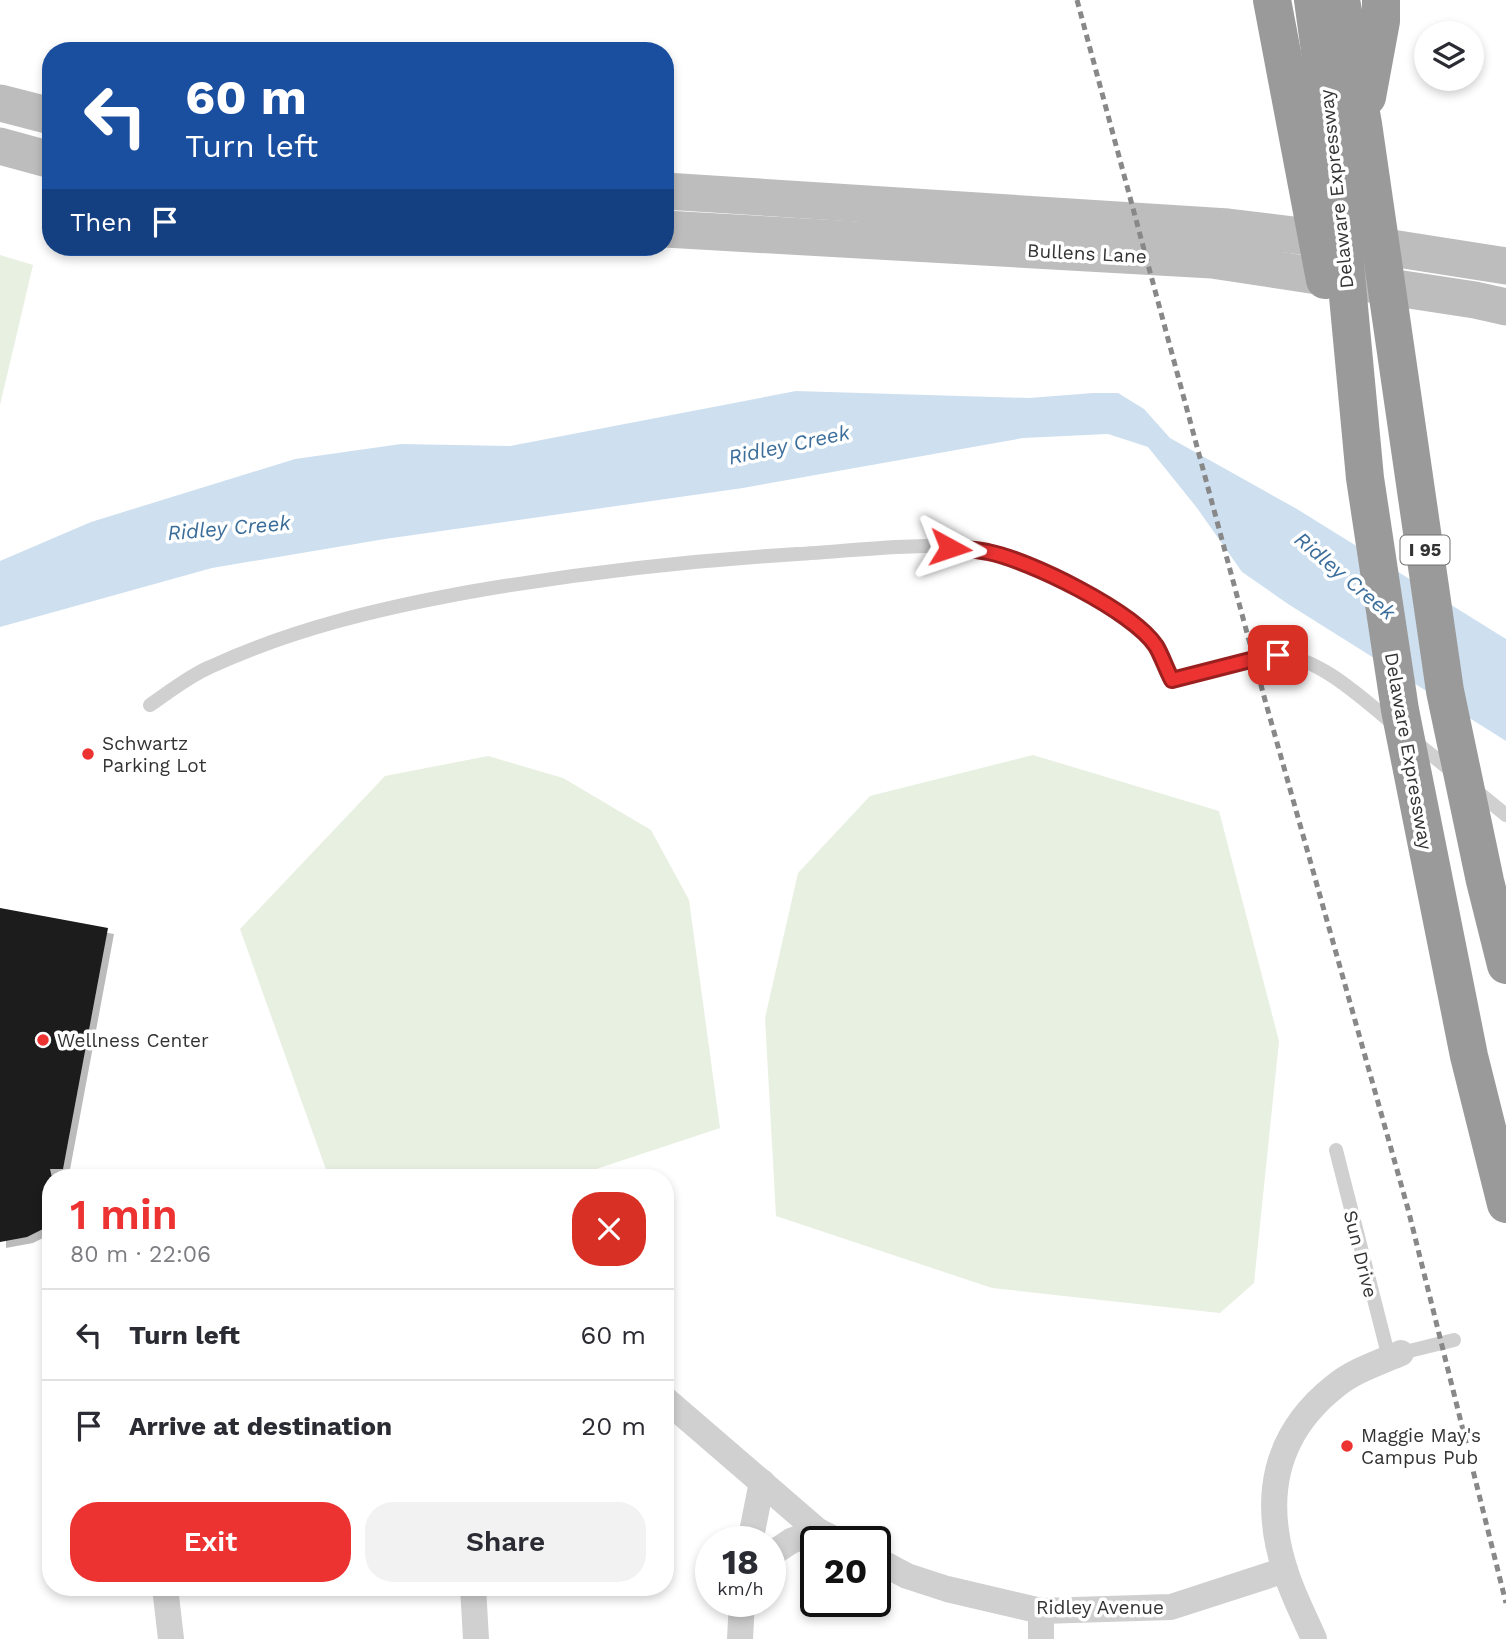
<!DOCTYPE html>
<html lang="en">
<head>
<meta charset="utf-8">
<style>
	body { margin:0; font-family:"Work Sans",sans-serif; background:#f2f2f3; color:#2b2b33; height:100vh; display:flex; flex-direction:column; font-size:26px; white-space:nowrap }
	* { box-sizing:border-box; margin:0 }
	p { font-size:23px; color:#7c7c81 }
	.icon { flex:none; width:38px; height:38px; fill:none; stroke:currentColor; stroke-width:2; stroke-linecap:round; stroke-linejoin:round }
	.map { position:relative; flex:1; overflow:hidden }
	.panel { position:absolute; left:42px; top:1169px; width:632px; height:427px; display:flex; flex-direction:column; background:#fff; border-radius:28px; box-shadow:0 4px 10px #0003 }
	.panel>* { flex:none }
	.guide { position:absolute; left:42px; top:42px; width:632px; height:214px; border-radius:28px; box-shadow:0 4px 10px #0003; background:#1a4fa0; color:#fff; overflow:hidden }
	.buttons { position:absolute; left:1414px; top:21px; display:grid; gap:14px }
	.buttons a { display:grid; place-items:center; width:70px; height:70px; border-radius:50%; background:#fff; box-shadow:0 4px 10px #0003; font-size:35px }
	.speed { position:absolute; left:695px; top:1526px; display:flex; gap:14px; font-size:35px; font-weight:700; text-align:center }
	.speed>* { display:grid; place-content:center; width:91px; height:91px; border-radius:50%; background:#fff; box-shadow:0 4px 10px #0003; line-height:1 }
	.speed small { font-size:18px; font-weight:400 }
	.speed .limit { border:4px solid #111; border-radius:10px; background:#fff; color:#111 }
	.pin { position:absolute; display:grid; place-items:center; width:60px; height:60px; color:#fff; margin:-30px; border-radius:14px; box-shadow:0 4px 10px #0006 }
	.me { position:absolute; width:77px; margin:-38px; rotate:95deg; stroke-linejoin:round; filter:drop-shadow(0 0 5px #0008) }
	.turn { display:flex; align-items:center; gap:24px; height:147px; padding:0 28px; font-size:32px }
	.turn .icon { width:91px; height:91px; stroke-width:2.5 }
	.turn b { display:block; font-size:49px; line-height:60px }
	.then { display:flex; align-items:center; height:66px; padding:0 28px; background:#0003; gap:14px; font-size:26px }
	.round { display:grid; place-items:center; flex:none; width:74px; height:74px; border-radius:28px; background:#f2f2f3 }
	.headline { display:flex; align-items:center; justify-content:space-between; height:119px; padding:0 28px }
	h1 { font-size:42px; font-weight:600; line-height:52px; color:#ed3232 }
	.button { display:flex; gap:14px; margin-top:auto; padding:14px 28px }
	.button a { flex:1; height:80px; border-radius:28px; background:#ed3232; color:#fff; font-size:28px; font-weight:600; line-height:80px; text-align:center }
	.button a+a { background:#f2f2f3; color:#2b2b33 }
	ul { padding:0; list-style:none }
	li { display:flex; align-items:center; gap:21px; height:91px; padding:0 28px; border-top:2px solid #e1e1e2 }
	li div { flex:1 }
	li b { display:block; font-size:26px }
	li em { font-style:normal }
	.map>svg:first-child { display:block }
	.green { fill:#e8f0e1 }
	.water { fill:#cee0ef }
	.building { fill:#1a1a1a; filter:url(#shadow) }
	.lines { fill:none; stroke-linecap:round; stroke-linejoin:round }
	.lane { stroke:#d0d0d0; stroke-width:14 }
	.street { stroke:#d0d0d0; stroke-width:26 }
	.secondary { stroke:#bdbdbd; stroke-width:37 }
	.highway { stroke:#9a9a9a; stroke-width:38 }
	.rail { stroke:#888; stroke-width:5; stroke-dasharray:7 5; stroke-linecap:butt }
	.route-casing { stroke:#9a2020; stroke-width:18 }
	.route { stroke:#ed3232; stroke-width:12 }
	.poi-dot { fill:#ed3232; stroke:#fff; stroke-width:2.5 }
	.labels { text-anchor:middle; stroke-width:7; stroke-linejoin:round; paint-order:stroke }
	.shield { fill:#fff; stroke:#707070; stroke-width:2 }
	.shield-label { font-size:18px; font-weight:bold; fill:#333 }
	.street-label { font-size:19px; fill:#333; stroke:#fff }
	.poi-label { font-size:19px; fill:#333; stroke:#fff; text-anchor:start }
	.water-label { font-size:21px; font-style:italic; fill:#3b6e9b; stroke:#fff }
</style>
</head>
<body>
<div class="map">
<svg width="1506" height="1639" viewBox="0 0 1506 1639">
	<defs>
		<filter id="shadow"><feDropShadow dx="6" dy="6" stdDeviation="0" flood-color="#0004"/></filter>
	</defs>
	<rect width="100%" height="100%" fill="#fff"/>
	<g class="green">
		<path d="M0 255 33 265 0 405Z"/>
		<path d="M1033 755 1219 811 1279 1041 1254 1283 1220 1313 992 1288 776 1216 765 1018 798 873 870 796Z"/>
		<path d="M488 756 563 778 651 830 689 900 720 1128 569 1178H329L240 929 385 776Z"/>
	</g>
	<path class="water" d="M796 391 1029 398 1093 393H1118L1144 409 1170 438 1297 509 1506 639V741L1288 604 1242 572 1197 508 1148 447 1108 434 1023 438 743 488 385 539 212 568 0 627V561L91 522 295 459 401 444 510 446Z"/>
	<path class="building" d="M0 908 108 928 63 1169H50L52 1178 51 1225 27 1237 0 1242Z"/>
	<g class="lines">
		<g class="lane">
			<path d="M150 705C169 692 189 676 210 667 292 629 381 608 469 592 578 573 686 561 797 554 857 551 930 539 989 552 1031 561 1130 609 1155 645 1162 655 1166 669 1172 680 1203 672 1245 656 1277 656 1317 654 1366 702 1396 726"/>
			<path d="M1414 741 1453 772"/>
			<path d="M1474 789 1506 815"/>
			<path d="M1336 1150 1389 1358"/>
			<path d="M1401 1353 1454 1340"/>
		</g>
		<g class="street">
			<path d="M665 1399 818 1531 840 1542"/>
			<path d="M750 1542 762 1482"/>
			<path d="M770 1555 791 1541 818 1531"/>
			<path d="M875 1559 907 1576 947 1589 1041 1611 1171 1607 1285 1570"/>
			<path d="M165 1587 171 1639"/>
			<path d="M473 1587 476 1639"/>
			<path d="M1041 1611V1639"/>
			<path d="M740 1639 742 1601"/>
			<path d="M1314 1639C1304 1616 1292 1593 1285 1570 1262 1498 1274 1435 1334 1387 1353 1371 1378 1363 1401 1353"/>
		</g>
		<g class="secondary">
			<path d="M0 103 51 116"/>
			<path d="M0 146 51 160"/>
			<path d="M665 191 1228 227 1366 244 1506 266"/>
			<path d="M665 229 1212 260 1475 300 1506 307"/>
		</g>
		<g class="highway">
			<path d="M1272 0 1325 280"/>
			<path d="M1313 0 1336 168 1365 478 1400 710 1469 1056 1506 1204"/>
			<path d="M1341 0 1363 124 1445 691 1485 881 1506 965"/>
			<path d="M1367 97 1381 21V0"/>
		</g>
		<path class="rail" d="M1077 0 1265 700 1408 1209 1506 1603"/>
	</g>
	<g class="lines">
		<defs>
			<path id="route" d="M950 548C962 549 976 549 988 552 1029 560 1133 611 1156 646 1162 656 1166 669 1172 680L1262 657 1278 655"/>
		</defs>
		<use href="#route" class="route-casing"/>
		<use href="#route" class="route"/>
	</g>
	<g class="poi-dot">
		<circle cx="88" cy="754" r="7"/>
		<circle cx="43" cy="1040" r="7"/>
		<circle cx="1347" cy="1446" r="7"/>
	</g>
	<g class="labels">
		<rect class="shield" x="1400.5" y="535.5" width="49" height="29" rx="5"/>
		<g class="shield-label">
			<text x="1425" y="556">I 95</text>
		</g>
		<g class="street-label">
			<text transform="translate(1336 189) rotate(-96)" y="7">Delaware Expressway</text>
			<text transform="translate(1087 253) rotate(3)" y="7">Bullens Lane</text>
			<text transform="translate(1409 751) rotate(80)" y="7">Delaware Expressway</text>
			<text transform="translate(1361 1254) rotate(76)" y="7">Sun Drive</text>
			<text x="1100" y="1614">Ridley Avenue</text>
		</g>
		<g class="poi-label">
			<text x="102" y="750">Schwartz<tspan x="102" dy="22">Parking Lot</tspan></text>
			<text x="57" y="1047">Wellness Center</text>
			<text x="1361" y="1442">Maggie May's<tspan x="1361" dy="22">Campus Pub</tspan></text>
		</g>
		<g class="water-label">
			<text transform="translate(789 445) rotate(-12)" y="7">Ridley Creek</text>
			<text transform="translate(229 528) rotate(-5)" y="7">Ridley Creek</text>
			<text transform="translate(1345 576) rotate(40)" y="7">Ridley Creek</text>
		</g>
	</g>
</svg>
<div class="buttons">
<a><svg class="icon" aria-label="layers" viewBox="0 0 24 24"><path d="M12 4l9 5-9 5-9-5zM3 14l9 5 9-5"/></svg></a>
</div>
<div class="speed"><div>18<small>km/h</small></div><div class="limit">20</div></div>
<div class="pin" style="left:1278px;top:655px;background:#d93025"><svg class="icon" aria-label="arrive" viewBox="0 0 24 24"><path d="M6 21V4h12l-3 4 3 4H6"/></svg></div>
<svg class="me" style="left:950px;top:548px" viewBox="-20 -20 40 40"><path d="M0-17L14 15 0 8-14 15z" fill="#ed3232" stroke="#fff" stroke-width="4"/></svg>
<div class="guide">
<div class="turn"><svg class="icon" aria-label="left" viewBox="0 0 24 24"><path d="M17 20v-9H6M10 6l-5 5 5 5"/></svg><div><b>60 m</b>Turn left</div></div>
<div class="then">Then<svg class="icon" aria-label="arrive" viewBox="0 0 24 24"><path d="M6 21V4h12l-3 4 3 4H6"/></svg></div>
</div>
<section class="panel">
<div class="headline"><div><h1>1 min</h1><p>80 m · 22:06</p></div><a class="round" style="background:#d93025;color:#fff"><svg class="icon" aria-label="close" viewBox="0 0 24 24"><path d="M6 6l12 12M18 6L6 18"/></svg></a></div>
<ul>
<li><svg class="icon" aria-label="left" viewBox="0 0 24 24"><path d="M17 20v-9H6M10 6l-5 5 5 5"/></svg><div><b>Turn left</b></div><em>60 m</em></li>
<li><svg class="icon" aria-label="arrive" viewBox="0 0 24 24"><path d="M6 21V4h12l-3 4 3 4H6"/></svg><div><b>Arrive at destination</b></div><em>20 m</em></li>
</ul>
<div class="button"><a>Exit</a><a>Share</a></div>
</section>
</div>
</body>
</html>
